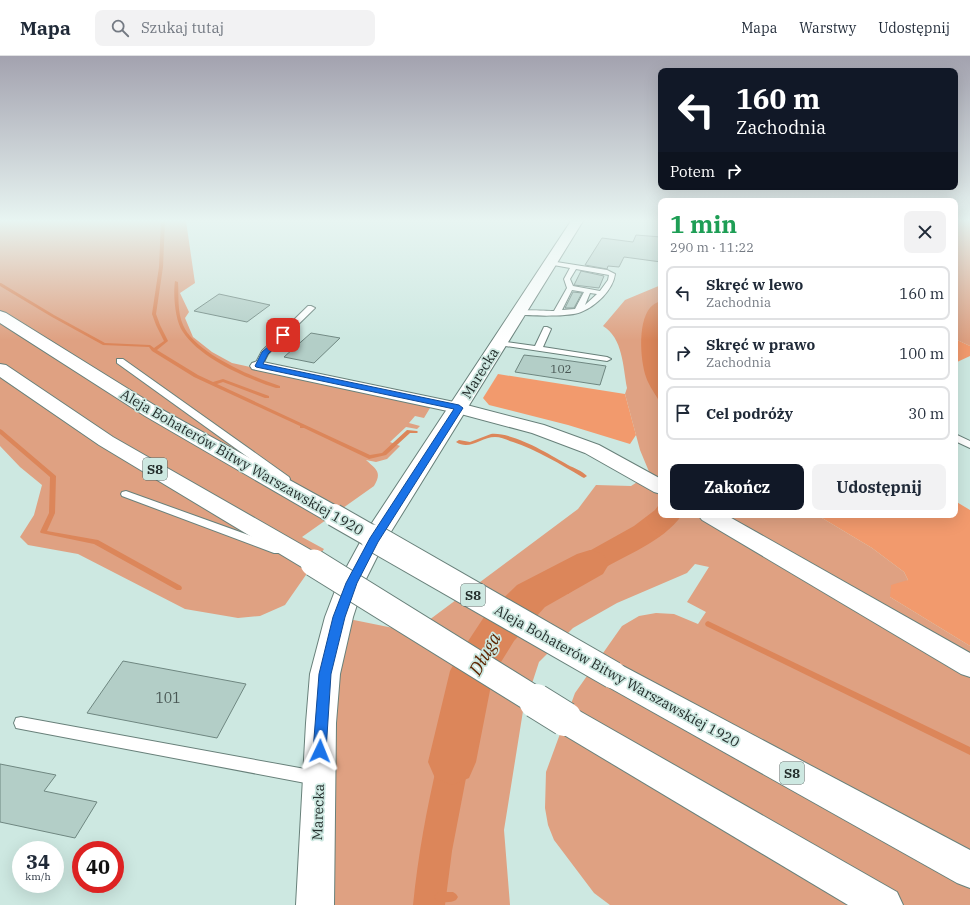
<!DOCTYPE html>
<html lang="pl">
<head>
<meta charset="utf-8">
<style>
	body { margin:0; font-family:"IBM Plex Serif",serif; background:#f2f2f3; color:#1f2937; height:100vh; display:flex; flex-direction:column; font-size:15px; white-space:nowrap }
	* { box-sizing:border-box; margin:0 }
	p { font-size:13px; color:#747a83 }
	.icon { flex:none; width:22px; height:22px; fill:none; stroke:currentColor; stroke-width:2; stroke-linecap:round; stroke-linejoin:round }
	.map { position:relative; flex:1; overflow:hidden }
	.drawer { position:absolute; left:658px; top:142px; width:300px; height:320px; display:flex; flex-direction:column; background:#fff; border-radius:8px; box-shadow:0 4px 16px #0002 }
	.drawer>* { flex:none }
	.hud { position:absolute; left:658px; top:12px; width:300px; height:122px; border-radius:8px; box-shadow:0 4px 16px #0002; background:#111827; color:#fff; overflow:hidden }
	.speed { position:absolute; left:12px; top:785px; display:flex; gap:8px; font-size:20px; font-weight:700; text-align:center }
	.speed>* { display:grid; place-content:center; width:52px; height:52px; border-radius:50%; background:#fff; box-shadow:0 4px 16px #0002; line-height:1 }
	.speed small { font-size:10px; font-weight:400 }
	.speed .limit { border:6px solid #d22; background:#fff; color:#111 }
	.pin { position:absolute; display:grid; place-items:center; width:34px; height:34px; color:#fff; margin:-17px; border-radius:8px; box-shadow:0 2px 6px #0006 }
	.me { position:absolute; width:44px; margin:-22px; rotate:2deg; stroke-linejoin:round; filter:drop-shadow(0 0 3px #0008) }
	.turn { display:flex; align-items:center; gap:14px; height:84px; padding:0 12px; font-size:18px }
	.turn .icon { width:52px; height:52px; stroke-width:2.5 }
	.turn b { display:block; font-size:28px; line-height:34px }
	.then { display:flex; align-items:center; height:38px; padding:0 12px; background:#0003; gap:8px; font-size:15px }
	.round { display:grid; place-items:center; flex:none; width:42px; height:42px; border-radius:8px; background:#f2f2f3 }
	.summary { display:flex; align-items:center; justify-content:space-between; height:68px; padding:0 12px }
	h1 { font-size:24px; font-weight:700; line-height:30px; color:#1e9e55 }
	.action { display:flex; gap:8px; margin-top:auto; padding:8px 12px }
	.action a { flex:1; height:46px; border-radius:8px; background:#111827; color:#fff; font-size:16px; font-weight:700; line-height:46px; text-align:center }
	.action a+a { background:#f2f2f3; color:#1f2937 }
	ul { padding:0; list-style:none }
	li { display:flex; align-items:center; gap:12px; height:54px; margin:0 8px 6px; padding:0 4px; border:2px solid #e0e1e3; border-radius:8px }
	li div { flex:1 }
	li b { display:block; font-size:15px }
	li em { font-style:normal }
	header { display:flex; align-items:center; gap:24px; box-sizing:border-box; height:56px; padding:0 20px; background:#fff; border-bottom:1px solid #e0e1e3 }
	header strong { font-size:19px }
	nav { display:flex; gap:22px; margin-inline-start:auto; font-size:14px }
	.search { width:280px; height:36px; background:#f2f2f3; display:flex; align-items:center; gap:10px; box-sizing:border-box; padding:0 14px; border-radius:8px; color:#747a83; font-size:15px }
	.map>svg:first-child { display:block }
	.green { fill:#dfa182 }
	.forest { fill:#f29a6d }
	.water { fill:#dc865a }
	.lines { fill:none; stroke-linecap:round; stroke-linejoin:round }
	.stream { fill:#dc865a; fill-rule:evenodd }
	.river { fill:#dc865a; fill-rule:evenodd }
	.building { fill:#b3cec7; stroke:#6f8781 }
	.lane-casing { stroke:#68807a; stroke-width:2 }
	.street-casing { stroke:#68807a; stroke-width:2 }
	.secondary-casing { stroke:#68807a; stroke-width:2 }
	.highway-casing { stroke:#68807a; stroke-width:2 }
	.lane { fill:#fff; fill-rule:evenodd }
	.street { fill:#fff; fill-rule:evenodd }
	.secondary { fill:#fff; fill-rule:evenodd }
	.highway { fill:#fff; fill-rule:evenodd }
	.highway-bridge-far2-casing { stroke:#68807a; stroke-width:24; stroke-linecap:butt }
	.highway-bridge-far1-casing { stroke:#68807a; stroke-width:29; stroke-linecap:butt }
	.highway-bridge-casing { stroke:#68807a; stroke-width:36; stroke-linecap:butt }
	.highway-bridge-far2 { stroke:#fff; stroke-width:22 }
	.highway-bridge-far1 { stroke:#fff; stroke-width:27 }
	.highway-bridge { stroke:#fff; stroke-width:34 }
	.route { fill:#1a73e8; stroke:#114b97 }
	.labels { text-anchor:middle; stroke-width:3.5; stroke-linejoin:round; paint-order:stroke }
	.number-label { font-size:12px; fill:#485653 }
	.shield { fill:#cde8e1; stroke:#576662; stroke-width:1 }
	.shield-label { font-size:13px; font-weight:bold; fill:#242e2c }
	.street-label { font-size:14px; fill:#242e2c; stroke:#cde8e1 }
	.near-number-label { font-size:14px; fill:#485653 }
	.near-water-label { font-size:18px; font-style:italic; fill:#5d2603; stroke:#cde8e1 }
</style>
</head>
<body>
<header>
<strong>Mapa</strong>
<div class="search"><svg class="icon" aria-label="search" viewBox="0 0 24 24"><circle cx="10" cy="10" r="6"/><path d="M15 15l6 6"/></svg>Szukaj tutaj</div>
<nav><a>Mapa</a><a>Warstwy</a><a>Udostępnij</a></nav>
</header>
<div class="map">
<svg width="970" height="849" viewBox="0 0 970 849">
	<rect width="100%" height="100%" fill="#cde8e1"/>
	<g class="green">
		<path d="M0 165H186L195 227 180 237 189 256 185 262 193 281 212 296 232 307 426 350 430 352 424 362 415 360 409 367 420 370 417 373 406 371 390 386 400 390 387 403 376 406 366 404C377 414 382 416 374 430L302 481 324 493 285 549 260 560 238 562 185 553 78 498 28 489 20 481 34 459 42 429 20 411 0 390Z"/>
		<path d="M955 165H970V290L955 283Z"/>
		<path d="M661 229V459H817L872 492 904 516 908 524 890 541 970 590V849H610L594 837 554 784 548 769 545 752 546 716 575 637 622 570 639 560 656 557 674 558 698 568 706 556 687 546 709 511 695 508 687 517 617 547 573 572 539 606 523 655 504 774 510 849H315L339 561 413 576 578 453 596 429 631 430 650 418 640 394 625 338 627 332C623 311 623 282 603 270L625 244Z"/>
	</g>
	<g class="forest">
		<path d="M955 283 970 290V300L955 307Z"/>
		<path d="M498 318 625 338 636 379 630 388 568 369 489 349 483 342Z"/>
		<path d="M955 445 970 454V590L890 541 891 529 908 524 904 516 872 492 817 459H955Z"/>
	</g>
	<g class="water">
		<path d="M661 245V277L659 286 661 301V348C656 339 649 330 646 321 640 304 637 261 653 249 655 247 658 246 661 245Z"/>
		<path d="M661 446V459H682C662 487 626 498 598 516 587 522 578 531 568 538L539 523 634 470 655 454Z"/>
		<path d="M484 566 506 579 498 593 475 580Z"/>
		<path d="M451 654 476 670 452 795 445 849H413C420 781 433 720 451 654Z"/>
	</g>
	<g class="lines">
		<g class="stream">
			<path d="M161 165H165L163 211 156 258 160 269 168 285 157 294 198 319 213 326 223 323 269 340V342H265L223 326 217 328 370 399 382 397 407 374 417 375 418 376 417 377H410L386 399 369 403 367 402 304 372H300V370L194 321 152 295 149 291 103 289 52 261 0 230V227H1L54 259 105 287 150 289 154 292 164 285 156 269 152 258 159 211Z"/>
			<path d="M175 225 178 226C179 240 177 255 183 269 195 297 252 321 280 330V332H276C246 322 201 303 183 276 175 265 173 239 175 225Z"/>
			<path d="M0 373 2 374 56 420 55 457 47 475 98 484 181 530 182 532 181 534H177L94 488 41 477 40 476 49 457 50 421 0 378Z"/>
			<path d="M491 378C513 376 549 398 568 409 574 412 582 415 587 420L584 422 582 421C560 408 537 394 513 386 507 384 501 381 495 381 481 381 470 395 456 386L459 384 470 386Z"/>
			<path d="M708 565 970 691V699L706 570 705 568 706 566Z"/>
			<path d="M439 836H453L456 838 458 841 456 844C451 847 441 847 436 844L434 841 436 838Z"/>
		</g>
		<path class="river" d="M590 494 603 498 609 508 603 518 545 551 514 585 493 619 476 706 469 722 452 729 435 722 428 706 450 615 457 602 484 561 517 529 577 498Z"/>
	</g>
	<g class="building">
		<path d="M636 179 661 181V206L624 201 619 211 608 210 607 213 585 209 602 182 633 186Z"/>
		<path d="M581 215 604 220 599 232 574 229Z"/>
		<path d="M573 236 582 237 574 252H565Z"/>
		<path d="M219 238 270 249 247 266 194 255Z"/>
		<path d="M311 277 340 282 314 307 284 301Z"/>
		<path d="M524 299 550 302 606 310 600 329 515 316Z"/>
		<path d="M123 605 246 628 217 682 87 657Z"/>
		<path d="M0 708 56 719 44 735 97 746 75 782 0 766Z"/>
	</g>
	<g class="lines">
		<defs>
			<g id="lane">
				<path d="M550 205 607 214 615 218C613 234 596 250 581 256 570 261 529 260 516 258L515 256C519 253 546 255 554 255L567 232 564 223 570 212 548 208 547 207ZM576 213 609 219 608 224 600 235 573 230 570 223ZM572 234 584 236 575 253 562 254ZM590 237 597 238 585 249Z"/>
				<path d="M308 250H311L315 252 268 298 261 312H255L254 310 262 295Z"/>
				<path d="M544 271H547L551 273 543 291 607 301 611 303 607 305 499 289 495 287 499 285 535 290Z"/>
				<path d="M117 303H123L289 421 290 423 289 425H281L117 307Z"/>
				<path d="M955 378 970 385V392L955 385Z"/>
				<path d="M126 435 282 491 284 494 282 497H274L122 440 121 438 122 436Z"/>
				<path d="M21 661 316 715 321 717 324 722 321 727 316 729 21 673 16 672 14 667 16 662Z"/>
			</g>
			<g id="street">
				<path d="M258 305 459 347 544 369 599 389 661 423V438L654 436 585 397 532 377 457 357 252 313 250 310 252 307Z"/>
				<path d="M698 459H726L970 597V621L961 618 702 464Z"/>
			</g>
			<path id="secondary" d="M571 165H583L384 487 364 527 353 561 340 618 336 667 334 849H296L306 667 310 618 325 561 338 527 364 479Z"/>
			<g id="highway">
				<path d="M0 255 6 257 159 352 342 453 346 459 342 465 334 467 326 465 145 360 0 267Z"/>
				<path d="M0 308 6 309 113 381 323 501 327 507 323 513 314 516 305 513 99 389 0 321Z"/>
				<path d="M613 607 623 610 970 794V832L957 827 603 628 598 619 603 610Z"/>
				<path d="M565 649 576 653 897 836 903 849H848L554 673 550 663 554 653Z"/>
			</g>
		</defs>
		<use href="#lane" class="lane-casing"/>
		<use href="#street" class="street-casing"/>
		<use href="#secondary" class="secondary-casing"/>
		<use href="#highway" class="highway-casing"/>
		<use href="#lane" class="lane"/>
		<use href="#street" class="street"/>
		<use href="#secondary" class="secondary"/>
		<use href="#highway" class="highway"/>
		<defs>
			<path id="highway-bridge-far2" d="M334 459 376 483"/>
			<g id="highway-bridge-far1">
				<path d="M374 482 613 619"/>
				<path d="M314 507 538 646"/>
			</g>
			<path id="highway-bridge" d="M536 645 565 663"/>
		</defs>
		<use href="#highway-bridge-far2" class="highway-bridge-far2-casing"/>
		<use href="#highway-bridge-far1" class="highway-bridge-far1-casing"/>
		<use href="#highway-bridge" class="highway-bridge-casing"/>
		<use href="#highway-bridge-far2" class="highway-bridge-far2"/>
		<use href="#highway-bridge-far1" class="highway-bridge-far1"/>
		<use href="#highway-bridge" class="highway-bridge"/>
	</g>
	<linearGradient id="sky" x2="0" y2="1"><stop stop-color="#a3a2af"/><stop offset="0.58" stop-color="#e8f5f2"/><stop offset="1" stop-color="#e8f5f2" stop-opacity="0"/></linearGradient>
	<rect width="970" height="284" fill="url(#sky)"/>
	<path class="route" d="M283 277 287 279 268 298 263 308 459 349 463 352 378 486 357 527 345 561 331 618 326 695 324 699 320 701 315 699 313 695 319 618 333 561 346 527 370 482 454 353 256 311 255 310 262 296Z"/>
	<g class="labels">
		<g class="number-label">
			<text x="561" y="317">102</text>
		</g>
		<g class="shield">
			<rect x="143" y="402" width="24" height="22" rx="3"/>
			<rect x="461" y="528" width="24" height="22" rx="3"/>
			<rect x="780" y="706" width="24" height="22" rx="3"/>
		</g>
		<g class="shield-label">
			<text x="155" y="418">S8</text>
			<text x="473" y="544">S8</text>
			<text x="792" y="722">S8</text>
		</g>
		<g class="street-label">
			<text transform="translate(480 317) rotate(-58)" y="5">Marecka</text>
			<text transform="translate(242 406) rotate(30)" y="5">Aleja Bohaterów Bitwy Warszawskiej 1920</text>
			<text transform="translate(617 620) rotate(29)" y="5">Aleja Bohaterów Bitwy Warszawskiej 1920</text>
			<text transform="translate(318 756) rotate(-88)" y="5">Marecka</text>
		</g>
		<g class="near-number-label">
			<text x="168" y="647">101</text>
		</g>
		<g class="near-water-label">
			<text transform="translate(485 598) rotate(-61)" y="6">Długa</text>
		</g>
	</g>
</svg>
<div class="speed"><div>34<small>km/h</small></div><div class="limit">40</div></div>
<div class="pin" style="left:283px;top:279px;background:#d93025"><svg class="icon" aria-label="arrive" viewBox="0 0 24 24"><path d="M6 21V4h12l-3 4 3 4H6"/></svg></div>
<svg class="me" style="left:320px;top:695px" viewBox="-20 -20 40 40"><path d="M0-17L14 15 0 8-14 15z" fill="#1a73e8" stroke="#fff" stroke-width="4"/></svg>
<div class="hud">
<div class="turn"><svg class="icon" aria-label="left" viewBox="0 0 24 24"><path d="M17 20v-9H6M10 6l-5 5 5 5"/></svg><div><b>160 m</b>Zachodnia</div></div>
<div class="then">Potem<svg class="icon" aria-label="right" viewBox="0 0 24 24"><path d="M7 20v-9h11M14 6l5 5-5 5"/></svg></div>
</div>
<section class="drawer">
<div class="summary"><div><h1>1 min</h1><p>290 m · 11:22</p></div><a class="round"><svg class="icon" aria-label="close" viewBox="0 0 24 24"><path d="M6 6l12 12M18 6L6 18"/></svg></a></div>
<ul>
<li><svg class="icon" aria-label="left" viewBox="0 0 24 24"><path d="M17 20v-9H6M10 6l-5 5 5 5"/></svg><div><b>Skręć w lewo</b><p>Zachodnia</p></div><em>160 m</em></li>
<li><svg class="icon" aria-label="right" viewBox="0 0 24 24"><path d="M7 20v-9h11M14 6l5 5-5 5"/></svg><div><b>Skręć w prawo</b><p>Zachodnia</p></div><em>100 m</em></li>
<li><svg class="icon" aria-label="arrive" viewBox="0 0 24 24"><path d="M6 21V4h12l-3 4 3 4H6"/></svg><div><b>Cel podróży</b></div><em>30 m</em></li>
</ul>
<div class="action"><a>Zakończ</a><a>Udostępnij</a></div>
</section>
</div>
</body>
</html>
